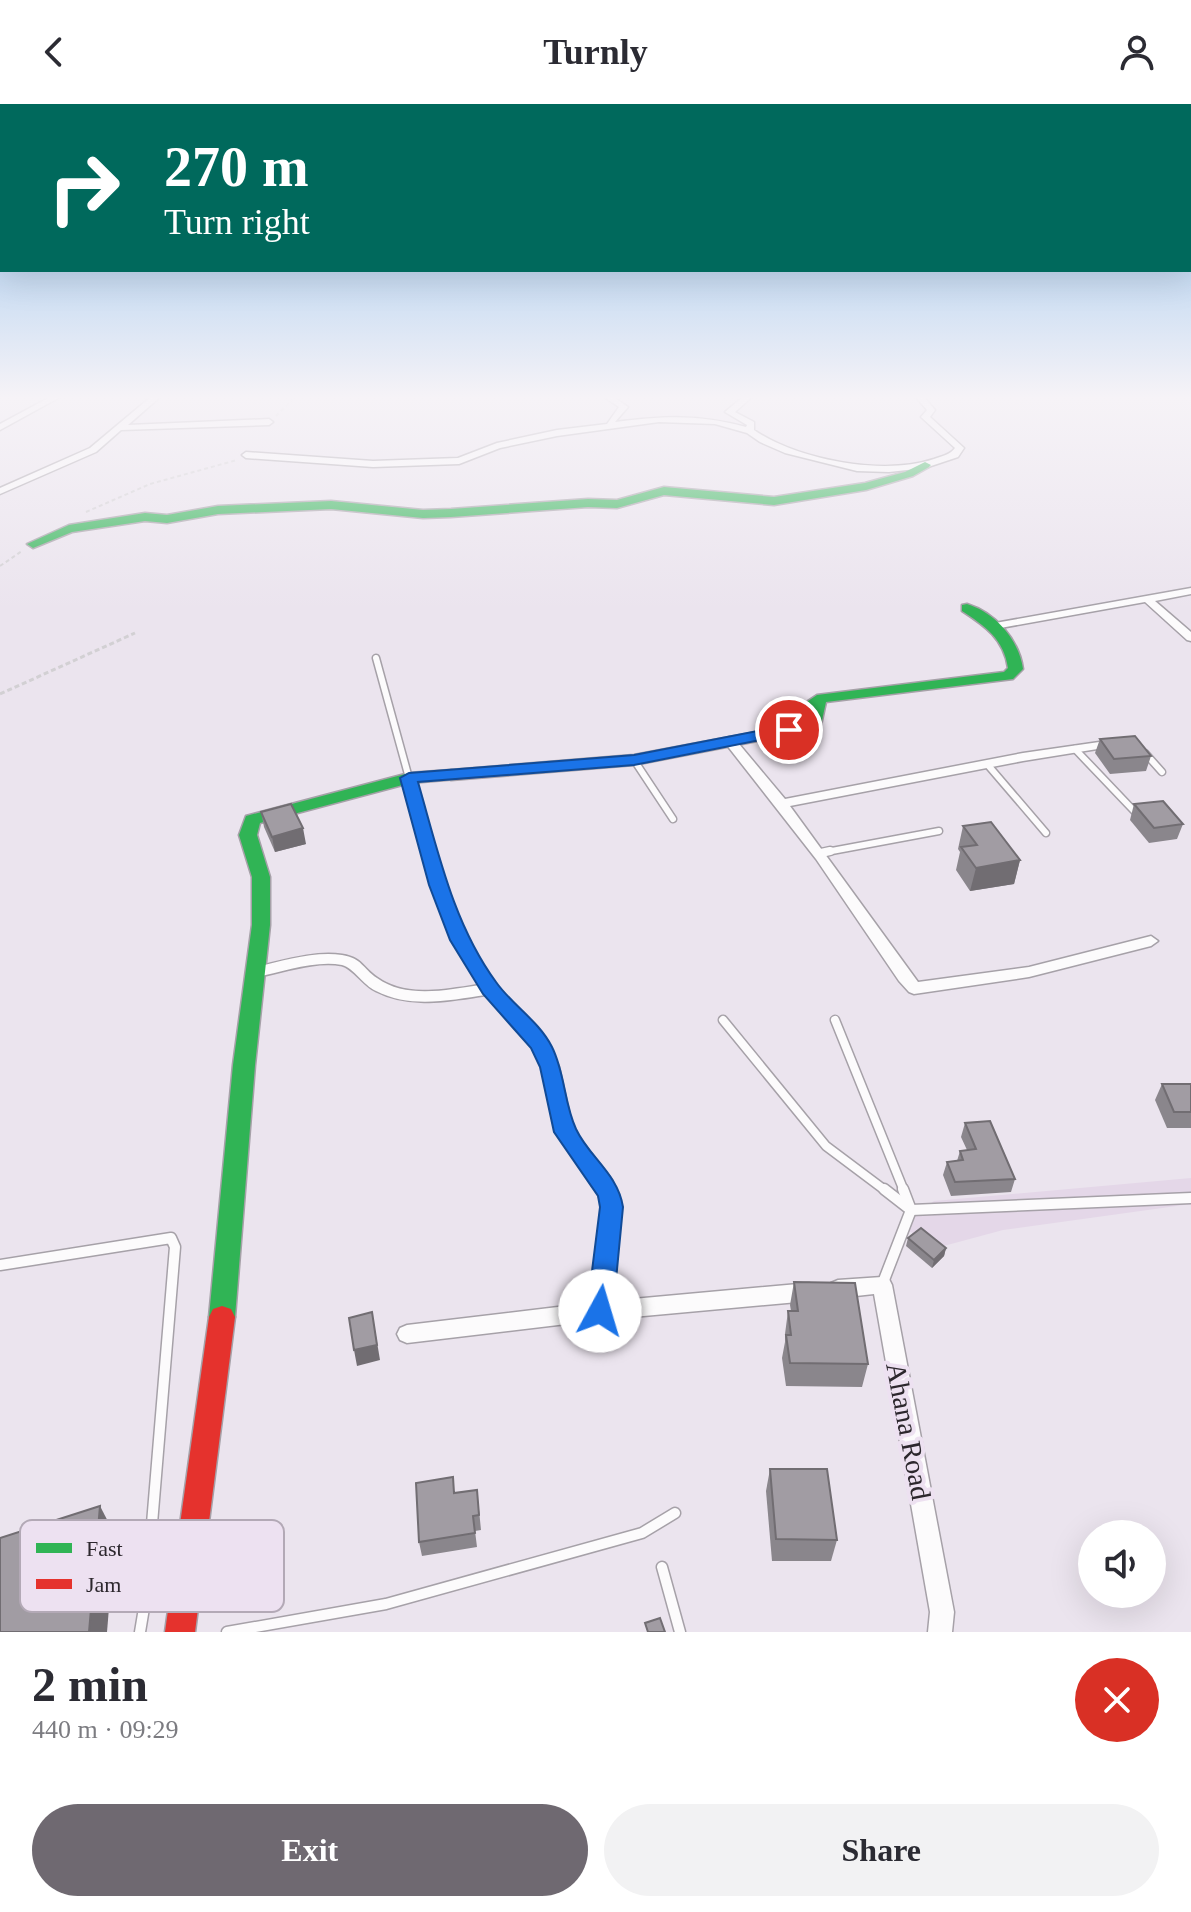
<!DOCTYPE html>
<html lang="en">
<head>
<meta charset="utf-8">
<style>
	body { margin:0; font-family:"Times New Roman",serif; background:#f2f2f3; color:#2b2b33; height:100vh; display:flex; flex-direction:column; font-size:30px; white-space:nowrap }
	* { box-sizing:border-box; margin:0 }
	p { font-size:26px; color:#7c7c81 }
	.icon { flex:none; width:44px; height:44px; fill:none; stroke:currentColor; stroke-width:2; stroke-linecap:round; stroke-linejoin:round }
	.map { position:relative; height:1528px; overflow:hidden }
	.sheet { display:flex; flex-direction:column; background:#fff; flex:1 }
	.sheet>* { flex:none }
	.banner { position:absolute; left:0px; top:0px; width:1192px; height:168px; box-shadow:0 8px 32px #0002; background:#00695c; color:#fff; overflow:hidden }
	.fabs { position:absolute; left:1078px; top:1416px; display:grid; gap:16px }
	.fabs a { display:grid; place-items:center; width:88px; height:88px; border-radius:50%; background:#fff; box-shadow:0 8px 32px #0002; font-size:40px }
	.pin { position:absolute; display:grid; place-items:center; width:68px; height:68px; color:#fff; margin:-34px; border:4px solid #fff; border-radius:50%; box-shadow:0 2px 8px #0007 }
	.me { position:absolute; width:88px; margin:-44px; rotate:6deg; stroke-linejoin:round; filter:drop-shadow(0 0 6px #0008) }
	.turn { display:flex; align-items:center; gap:28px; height:168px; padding:0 32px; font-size:36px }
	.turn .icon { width:104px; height:104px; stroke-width:2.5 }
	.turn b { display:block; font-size:56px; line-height:68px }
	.round { display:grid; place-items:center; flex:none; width:84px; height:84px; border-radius:42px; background:#f2f2f3 }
	.overview { display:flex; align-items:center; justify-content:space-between; height:136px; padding:0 32px }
	h1 { font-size:48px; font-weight:700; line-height:60px }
	.cta { display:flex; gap:16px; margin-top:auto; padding:16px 32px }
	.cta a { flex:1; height:92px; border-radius:48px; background:#6f6971; color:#fff; font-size:32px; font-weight:700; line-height:92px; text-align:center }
	.cta a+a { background:#f2f2f3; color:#2b2b33 }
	header { display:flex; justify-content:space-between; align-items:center; height:104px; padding:0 32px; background:#fff; font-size:36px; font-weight:700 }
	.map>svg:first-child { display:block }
	.built { fill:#e4d7e8 }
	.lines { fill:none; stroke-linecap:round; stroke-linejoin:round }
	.lane-far2-casing { stroke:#a6a1a8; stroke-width:9 }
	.lane-far1-casing { stroke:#a6a1a8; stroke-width:11 }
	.lane-casing { stroke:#a6a1a8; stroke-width:13 }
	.street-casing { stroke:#a6a1a8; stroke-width:3 }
	.fast-casing { stroke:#a6a1a8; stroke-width:3 }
	.jam-casing { stroke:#a6a1a8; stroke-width:3 }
	.path-far1 { stroke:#d2d0d3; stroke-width:2; stroke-dasharray:4 3; stroke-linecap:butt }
	.path { stroke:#d2d0d3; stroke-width:3; stroke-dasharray:5 3; stroke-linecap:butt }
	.lane-far2 { stroke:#fcfbfc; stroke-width:6 }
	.lane-far1 { stroke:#fcfbfc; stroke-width:8 }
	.lane { stroke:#fcfbfc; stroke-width:10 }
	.street { fill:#fcfbfc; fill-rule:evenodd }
	.fast { fill:#30b455; fill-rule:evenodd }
	.jam { fill:#e5322d; fill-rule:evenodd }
	.wall { fill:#8a868c }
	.shaded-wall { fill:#716d72 }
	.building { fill:#a19ca3; stroke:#716d72; stroke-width:2 }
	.route { fill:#1a73e8; stroke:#114b97; stroke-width:2 }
	.labels { text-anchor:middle; stroke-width:8; stroke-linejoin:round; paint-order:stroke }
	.near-street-label { font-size:28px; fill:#2c272d; stroke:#ede1f1 }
	.key { fill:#ede1f1; stroke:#b3a9b6; stroke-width:2 }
	.key-label { font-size:22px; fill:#2c272d }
</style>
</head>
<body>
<header><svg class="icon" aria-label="back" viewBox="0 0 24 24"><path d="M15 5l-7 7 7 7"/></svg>Turnly<svg class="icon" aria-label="person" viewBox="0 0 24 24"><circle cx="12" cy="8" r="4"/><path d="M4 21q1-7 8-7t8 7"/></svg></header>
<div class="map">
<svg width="1191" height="1528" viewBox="0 0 1191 1528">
	<rect width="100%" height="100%" fill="#ebe4ee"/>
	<path class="built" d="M1191 1074V1100L1003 1126 940 1143 899 1122 934 1097Z"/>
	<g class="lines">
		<defs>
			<g id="lane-far2">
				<path d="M376 554 409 674"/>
				<path d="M1075 645 1136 709"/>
				<path d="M1145 649 1162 668"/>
				<path d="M634 656 673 715"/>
				<path d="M987 660 1046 729"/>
				<path d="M821 749 939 727"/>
			</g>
			<g id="lane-far1">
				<path d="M821 749 830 747"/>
				<path d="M723 916 826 1042 886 1087"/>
				<path d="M835 916 904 1087"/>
			</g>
			<g id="lane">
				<path d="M884 1085 911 1106 1191 1094"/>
				<path d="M0 1161 171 1134 175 1143 146 1492 140 1528"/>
				<path d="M882 1181 911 1106 903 1085"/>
				<path d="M662 1463 680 1528"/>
				<path d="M227 1528 386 1500 642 1429 675 1409"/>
			</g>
			<g id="street">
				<path d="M52 292H62L0 326V320Z"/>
				<path d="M152 292H161L128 321 269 315 273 318 269 321 121 326 96 348 0 390V384L90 344Z"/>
				<path d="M603 292H612L628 303 615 318C664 312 698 310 746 323L747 321 725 308 744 292H753L735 308 754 318V326C798 356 883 372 934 355 942 352 950 351 955 344L921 313 927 306 915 292H923L935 306 930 313 964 344 958 353 925 364 889 368 857 367 785 349 760 338 747 329 715 320 659 318 557 332 500 344 459 360 373 363 246 354 242 351 246 348 373 357 458 354 497 339 557 326 607 320 619 303Z"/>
				<path d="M1191 484V490L1155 497 1191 528V537L1187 536 1145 498 995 525 990 522 995 519Z"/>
				<path d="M730 633 734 634 785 695 1023 649 1120 635 1122 638 1116 642 1023 657 790 702 918 878 1029 863 1151 832 1158 837 1151 842 1029 873 914 890 909 888 899 877 816 755 726 640 724 637 726 634Z"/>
				<path d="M409 670 415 674 445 781 467 836 495 881 546 936 559 963 573 1026 612 1076 620 1103 611 1197 809 1179 816 1182 819 1188 816 1194 809 1197 600 1216 407 1239 400 1236 397 1230 400 1224 407 1221 591 1199 602 1103 595 1079 556 1028 543 963 534 943 486 891C450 896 411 905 376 887 363 881 354 864 342 861 315 856 283 868 256 873L251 872 248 868 251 864 256 863C283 857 314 847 342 851 362 854 362 864 377 874 406 895 447 886 480 881L453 836 431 781 403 674Z"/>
				<path d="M882 1173 889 1175 892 1181 954 1508 952 1528H928L930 1508 874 1190 838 1194 831 1191 828 1185 831 1179 838 1176Z"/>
			</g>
			<g id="fast">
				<path d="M925 358 931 361 929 363 913 372 866 386 774 401 664 391 617 404 588 403 451 413 423 414 331 405 218 410 167 419 145 417 72 428 33 444 27 440 69 421 145 409 167 411 218 402 331 397 423 406 451 405 588 395 617 396 664 383 774 393 865 379 905 368Z"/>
				<path d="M967 500C996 509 1019 536 1023 565L1013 575 826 598 821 621 804 628H792L790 625 807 616 808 597 817 591 1004 568 1008 564C1004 535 985 522 962 507V501Z"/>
				<path d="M451 666 457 667 459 671 457 675 410 679 260 719 257 731 270 773V821L255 961 235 1213 231 1221 222 1224 213 1221 209 1213 233 961 252 821V773L239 731 246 712 409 669Z"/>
			</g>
			<g id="jam">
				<path d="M798 620 804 622 806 625 804 628 634 661 451 676 443 671 451 666 634 651Z"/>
				<path d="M222 1202 231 1205 235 1213 195 1528H165L209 1213 213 1205Z"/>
			</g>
		</defs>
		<use href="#lane-far2" class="lane-far2-casing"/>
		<use href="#lane-far1" class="lane-far1-casing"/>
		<use href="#lane" class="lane-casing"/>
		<use href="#street" class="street-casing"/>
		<use href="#fast" class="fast-casing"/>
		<use href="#jam" class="jam-casing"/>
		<g class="path-far1">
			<path d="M276 312 296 292"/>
			<path d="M86 408 150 380 237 356"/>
			<path d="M0 462 22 447"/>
		</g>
		<path class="path" d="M0 590 135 529"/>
		<use href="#lane-far2" class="lane-far2"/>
		<use href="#lane-far1" class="lane-far1"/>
		<use href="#lane" class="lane"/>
		<use href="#street" class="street"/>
		<use href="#fast" class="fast"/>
		<use href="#jam" class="jam"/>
	</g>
	<g class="wall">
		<path d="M1100 635 1151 652 1146 667 1110 670 1095 649Z"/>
		<path d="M1134 700 1183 720 1177 735 1149 739 1130 716Z"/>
		<path d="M261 708 306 740 275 748 264 723Z"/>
		<path d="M963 722 1020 756 1014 780 970 787 956 766 960 748 958 745Z"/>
		<path d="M1162 980H1191V1024H1167L1155 996Z"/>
		<path d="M965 1019 1015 1075 1011 1088 951 1092 943 1071 947 1058 957 1057 960 1047 967 1046 961 1033Z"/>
		<path d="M908 1134 946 1144 944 1152 932 1164 906 1142Z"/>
		<path d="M794 1178 868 1260 862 1283 786 1282 782 1254 785 1238V1230L788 1207H791L790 1201Z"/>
		<path d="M770 1365 837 1436 831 1457H772L766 1387Z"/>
		<path d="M477 1386 481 1426 475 1427 477 1443 422 1452 419 1438 455 1389Z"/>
	</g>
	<g class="shaded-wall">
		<path d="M303 724 306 740 275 748 272 733Z"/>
		<path d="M1020 756 1014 780 970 787 976 764Z"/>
		<path d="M946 1144 944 1152 932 1164 934 1156Z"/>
		<path d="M372 1208 380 1256 357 1262 354 1246Z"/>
		<path d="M100 1402 115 1431 107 1528H89Z"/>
	</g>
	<g class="building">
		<path d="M1135 632 1151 652 1114 655 1100 635Z"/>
		<path d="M1163 697 1183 720 1154 724 1134 700Z"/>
		<path d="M291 700 303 724 272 733 261 708Z"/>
		<path d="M991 718 1020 756 976 764 961 743 977 741 963 722Z"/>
		<path d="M1162 980H1191V1008H1174Z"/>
		<path d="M990 1017 1015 1075 955 1078 947 1058 963 1056 960 1047 976 1045 965 1019Z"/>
		<path d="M921 1124 946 1144 934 1156 908 1134Z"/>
		<path d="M794 1178 855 1179 868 1260 790 1259 786 1231H791L788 1207H798Z"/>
		<path d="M372 1208 377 1241 354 1246 349 1214Z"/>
		<path d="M770 1365H827L837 1436 776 1435Z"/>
		<path d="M453 1373 454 1389 477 1386 479 1411 473 1412 475 1429 419 1438 416 1379Z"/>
		<path d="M100 1402 89 1528H0V1434Z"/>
		<path d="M660 1514 665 1528H648L645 1519Z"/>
	</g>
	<linearGradient id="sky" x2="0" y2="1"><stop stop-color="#88bced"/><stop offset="0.58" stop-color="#f6f3f7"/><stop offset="1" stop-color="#f6f3f7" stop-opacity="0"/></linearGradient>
	<rect width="1191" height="506" fill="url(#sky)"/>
	<path class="route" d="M789 621 795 623V629L634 661 418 678C438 747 453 819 496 878 512 901 539 917 552 943 565 969 564 999 576 1025 589 1053 618 1070 623 1103L613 1207 609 1215 600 1218 591 1215 587 1207 600 1103 598 1092 554 1028 540 963 531 944 483 890 450 836 429 781 400 674 409 669 634 651Z"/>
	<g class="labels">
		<g class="near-street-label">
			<text transform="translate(909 1327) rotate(79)" y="10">Ahana Road</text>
		</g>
	</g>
	<rect x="20" y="1416" width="264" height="92" rx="12" class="key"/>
	<rect x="36" y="1439" width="36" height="10" fill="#30b455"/>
	<rect x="36" y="1475" width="36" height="10" fill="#e5322d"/>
	<g class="key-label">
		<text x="86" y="1452">Fast</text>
		<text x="86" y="1488">Jam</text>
	</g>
</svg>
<div class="fabs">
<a><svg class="icon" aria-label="sound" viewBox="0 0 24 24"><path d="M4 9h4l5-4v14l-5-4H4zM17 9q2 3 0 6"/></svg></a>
</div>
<div class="pin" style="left:789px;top:626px;background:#d93025"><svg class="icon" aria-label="arrive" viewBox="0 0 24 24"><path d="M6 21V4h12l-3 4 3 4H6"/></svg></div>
<svg class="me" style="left:600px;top:1207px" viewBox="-20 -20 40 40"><circle r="19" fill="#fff"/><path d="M0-13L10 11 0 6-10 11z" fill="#1a73e8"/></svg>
<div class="banner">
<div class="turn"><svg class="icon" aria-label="right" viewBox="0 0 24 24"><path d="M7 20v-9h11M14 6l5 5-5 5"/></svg><div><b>270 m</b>Turn right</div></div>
</div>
</div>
<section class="sheet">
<div class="overview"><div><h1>2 min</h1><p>440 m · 09:29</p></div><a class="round" style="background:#d93025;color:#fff"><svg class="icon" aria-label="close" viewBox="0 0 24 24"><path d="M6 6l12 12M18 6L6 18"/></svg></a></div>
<div class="cta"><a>Exit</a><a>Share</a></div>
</section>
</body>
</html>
